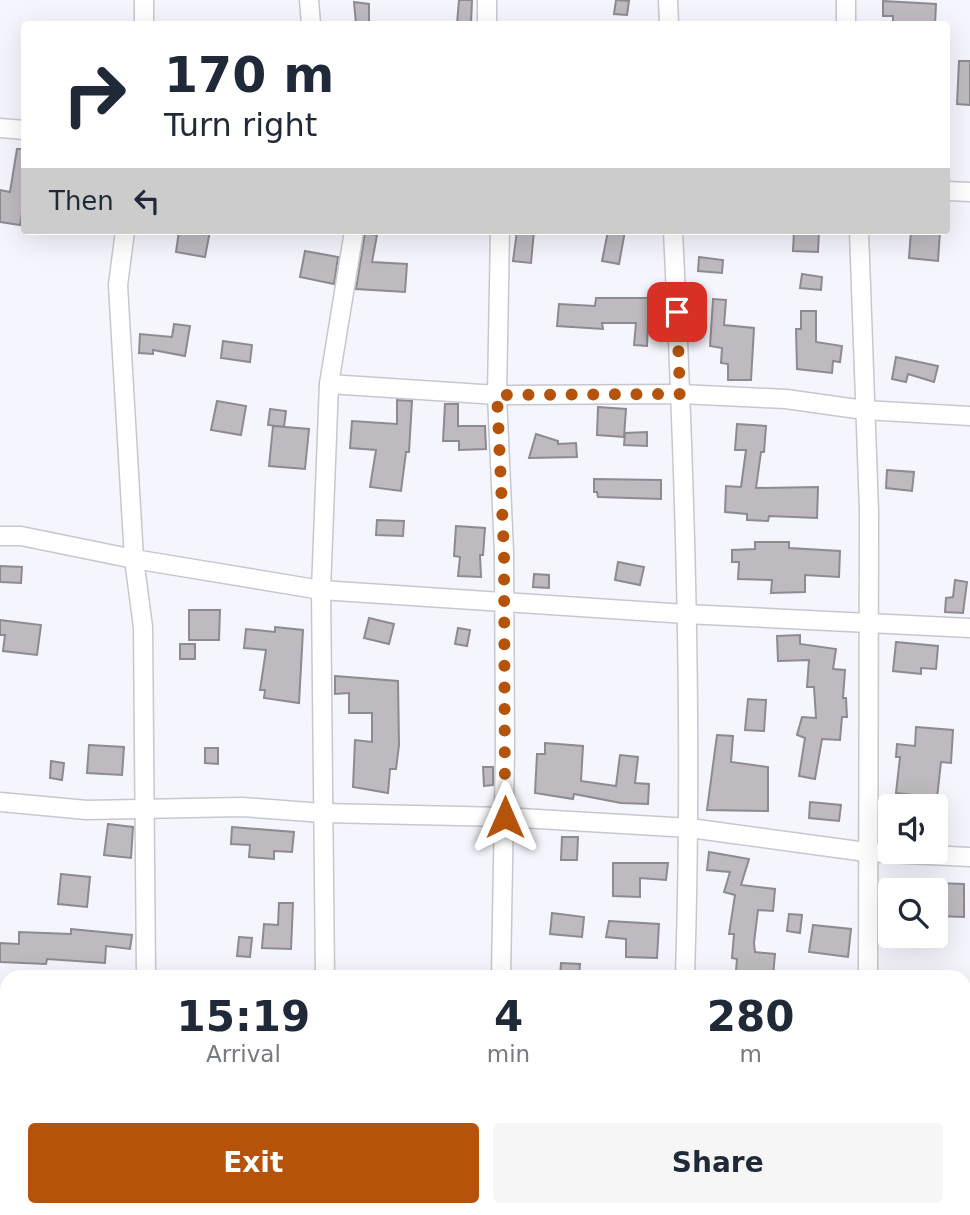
<!DOCTYPE html>
<html lang="en">
<head>
<meta charset="utf-8">
<style>
	body { margin:0; font-family:"DejaVu Sans",sans-serif; background:#f6f6f7; color:#1f2937; height:100vh; display:flex; flex-direction:column; font-size:26px; white-space:nowrap }
	* { box-sizing:border-box; margin:0 }
	p { font-size:23px; color:#747a83 }
	.icon { flex:none; width:38px; height:38px; fill:none; stroke:currentColor; stroke-width:2; stroke-linecap:round; stroke-linejoin:round }
	.map { position:relative; flex:1; overflow:hidden }
	.side { position:absolute; left:0px; top:970px; width:971px; height:247px; display:flex; flex-direction:column; background:#fff; border-radius:21px 21px 0 0; box-shadow:0 7px 28px #0002 }
	.side>* { flex:none }
	.hud { position:absolute; left:21px; top:21px; width:929px; height:214px; border-radius:7px; box-shadow:0 7px 28px #0002; background:#fff; color:#1f2937; overflow:hidden }
	.buttons { position:absolute; left:878px; top:794px; display:grid; gap:14px }
	.buttons a { display:grid; place-items:center; width:70px; height:70px; border-radius:7px; background:#fff; box-shadow:0 7px 28px #0002; font-size:35px }
	.pin { position:absolute; display:grid; place-items:center; width:60px; height:60px; color:#fff; margin:-30px; border-radius:14px; box-shadow:0 4px 10px #0006 }
	.me { position:absolute; width:77px; margin:-38px; rotate:0deg; stroke-linejoin:round; filter:drop-shadow(0 0 5px #0008) }
	.turn { display:flex; align-items:center; gap:24px; height:147px; padding:0 28px; font-size:32px }
	.turn .icon { width:91px; height:91px; stroke-width:2.5 }
	.turn b { display:block; font-size:49px; line-height:60px }
	.then { display:flex; align-items:center; height:66px; padding:0 28px; background:#0003; gap:14px; font-size:26px }
	.eta { display:flex; justify-content:space-evenly; align-items:center; height:119px; text-align:center }
	.eta b { font-size:42px; font-weight:700; line-height:49px }
	.primary-button { display:flex; gap:14px; margin-top:auto; padding:14px 28px }
	.primary-button a { flex:1; height:80px; border-radius:7px; background:#b45309; color:#fff; font-size:28px; font-weight:700; line-height:80px; text-align:center }
	.primary-button a+a { background:#f6f6f7; color:#1f2937 }
	.map>svg:first-child { display:block }
	.building { fill:#bebac0; stroke:#8d8a90; stroke-width:2 }
	.lines { fill:none; stroke-linecap:round; stroke-linejoin:round }
	.minor-casing { stroke:#c7c7cf; stroke-width:21 }
	.minor { stroke:#fff; stroke-width:18 }
	.route { stroke:#b45309; stroke-width:12; stroke-dasharray:0 21.6 }
</style>
</head>
<body>
<div class="map">
<svg width="970" height="1215" viewBox="0 0 970 1215">
	<rect width="100%" height="100%" fill="#f5f5fd"/>
	<g class="building">
		<path d="M459 0H472L471 24H457Z"/>
		<path d="M616 0 629 1 627 15 614 14Z"/>
		<path d="M883 1 936 4 935 24H893V16H883Z"/>
		<path d="M354 2 369 4V24H356Z"/>
		<path d="M959 61H970V105L957 104Z"/>
		<path d="M17 149H24V202L20 225 0 222V190L10 192Z"/>
		<path d="M179 231H210L205 257 176 252Z"/>
		<path d="M517 231H534L531 263 513 261Z"/>
		<path d="M608 231H625L619 264 602 261Z"/>
		<path d="M794 231H819L818 252 793 251Z"/>
		<path d="M911 231H940L938 261 909 258Z"/>
		<path d="M365 233 377 235 372 262 407 264 405 292 356 289Z"/>
		<path d="M305 251 338 257 334 284 300 277Z"/>
		<path d="M699 257 723 260 722 273 698 271Z"/>
		<path d="M802 274 822 277 821 290 800 288Z"/>
		<path d="M596 298H657V324H648L647 346 634 345 636 323H602L603 329 557 326 559 304 595 306Z"/>
		<path d="M713 299 726 300 724 325 754 328 751 380H728V364L721 363 722 348 710 346Z"/>
		<path d="M801 311H816V342L842 346 840 362 833 361 832 373 797 369 796 329H801Z"/>
		<path d="M174 324 190 326 185 356 153 350V354L139 353 140 334 172 337Z"/>
		<path d="M223 341 252 345 250 362 221 358Z"/>
		<path d="M896 357 938 366 934 382 908 374 906 382 892 379Z"/>
		<path d="M397 400 412 401 409 452H406L401 491 370 487 376 450 350 448 352 421 397 424Z"/>
		<path d="M217 401 246 406 241 435 211 430Z"/>
		<path d="M445 404H458V426H485L486 449 459 450V441H443Z"/>
		<path d="M598 407 626 409 624 437 597 435Z"/>
		<path d="M270 409 286 411 284 427 268 425Z"/>
		<path d="M737 424 766 426 764 452H761L756 488 818 487 817 518 769 516 768 521 747 520V514L725 512 726 486 741 487 746 450H735Z"/>
		<path d="M273 426 309 429 305 469 269 466Z"/>
		<path d="M647 432V446L624 445 625 433Z"/>
		<path d="M536 434 558 441V444L576 443 577 457 529 458Z"/>
		<path d="M887 470 914 472 912 491 886 488Z"/>
		<path d="M594 479 661 480V499L598 497 597 492H594Z"/>
		<path d="M377 520 404 521 403 536 376 535Z"/>
		<path d="M456 526 485 528 483 555H480L481 577 458 576 460 557 454 556Z"/>
		<path d="M755 542H789V548L840 551 839 577 805 575V592L771 593 772 580 738 579 739 562H732V550L755 549Z"/>
		<path d="M618 562 644 567 640 585 615 580Z"/>
		<path d="M0 566 22 567 21 583 0 582Z"/>
		<path d="M534 574 549 575V588L533 587Z"/>
		<path d="M955 580 967 582 963 613 945 612 946 598 953 597Z"/>
		<path d="M189 610H220L219 640H189Z"/>
		<path d="M369 618 394 624 389 644 364 638Z"/>
		<path d="M0 620 41 625 37 655 3 651 5 635H0Z"/>
		<path d="M275 627 303 630 299 703 264 698 265 690H260L266 650 244 648 246 629 275 632Z"/>
		<path d="M458 628 470 630 467 646 455 644Z"/>
		<path d="M800 635V644L836 649 833 669 845 670 843 698H846L847 717H842L840 740 822 739 815 779 799 776 805 738 797 735 802 717 816 718 814 687H807L809 660 778 661 777 636Z"/>
		<path d="M896 642 938 646 936 669 921 668V674L893 671Z"/>
		<rect x="180" y="644" width="15" height="15"/>
		<path d="M335 676 398 681 399 745 396 769H390L388 793 353 787 355 740 372 742V713H349V693L335 694Z"/>
		<path d="M748 699 766 700 764 731 745 730Z"/>
		<path d="M916 727 953 730 951 763 941 762 937 798 896 793 900 757H896L897 744 915 746Z"/>
		<path d="M717 735 733 736 731 762 768 767V811L707 810Z"/>
		<path d="M545 743 583 746 581 781 616 786 620 755 638 757 635 783 649 784 648 804 621 803 574 794 573 799 535 793 537 754H545Z"/>
		<path d="M89 745 124 747 122 775 87 773Z"/>
		<path d="M205 748H218V764L205 763Z"/>
		<path d="M51 761 64 763 62 780 50 778Z"/>
		<path d="M483 767H493V785L484 786Z"/>
		<path d="M810 802 841 805 839 821 809 818Z"/>
		<path d="M108 824 133 827 131 858 104 855Z"/>
		<path d="M232 827 294 832 292 852 274 851V859L249 857 250 845 231 844Z"/>
		<path d="M562 837H578L577 860H561Z"/>
		<path d="M709 852 749 859 741 885 775 889 773 911 758 910 754 943 755 952 775 954 773 976 736 971 737 959 732 958 734 934H729L735 895 724 892 730 872 707 870Z"/>
		<path d="M613 863H668L666 880 640 878V897L613 896Z"/>
		<path d="M61 874 90 877 87 907 58 904Z"/>
		<path d="M936 883 964 884V917L936 916Z"/>
		<path d="M279 903H293L291 949 262 948 264 924 278 925Z"/>
		<path d="M552 913 584 917 582 937 550 934Z"/>
		<path d="M789 914 802 915 800 933 787 931Z"/>
		<path d="M609 921 659 924 657 958 626 957V939L606 937Z"/>
		<path d="M813 925 851 929 848 957 809 952Z"/>
		<path d="M71 929 132 935 130 949 106 946 105 963 47 959 46 964 0 962V943L19 944V932L71 934Z"/>
		<path d="M239 937 252 938 250 957 237 956Z"/>
		<path d="M561 963 580 964 579 976H560Z"/>
	</g>
	<g class="lines">
		<defs>
			<g id="minor">
				<path d="M309 0 311 24"/>
				<path d="M668 0 669 24"/>
				<path d="M846 0V24"/>
				<path d="M144 24V0"/>
				<path d="M487 24V0"/>
				<path d="M0 128 24 130"/>
				<path d="M947 191 970 192"/>
				<path d="M125 231 118 285 134 559 143 627 146 976"/>
				<path d="M500 231 497 395 504 552 505 751 501 976"/>
				<path d="M673 231C685 479 693 728 685 976"/>
				<path d="M859 231 869 511 868 976"/>
				<path d="M329 384 497 395 680 394 786 399 864 410 970 416"/>
				<path d="M0 536H21L134 559 321 590 686 614 970 628"/>
				<path d="M0 802 87 810 242 807 323 813 505 817 690 828 866 852 970 857"/>
				<path d="M325 976 321 590 329 384 354 231"/>
				<path d="M0 1009 7 1010"/>
				<path d="M964 1052H970"/>
				<path d="M153 1209V1215"/>
				<path d="M325 1209V1215"/>
				<path d="M684 1209V1215"/>
				<path d="M512 1215V1209"/>
				<path d="M866 1215 867 1209"/>
			</g>
		</defs>
		<use href="#minor" class="minor-casing"/>
		<use href="#minor" class="minor"/>
	</g>
	<g class="lines">
		<path class="route" d="M505 817 504 552 497 395 680 394 677 312"/>
	</g>
</svg>
<div class="buttons">
<a><svg class="icon" aria-label="sound" viewBox="0 0 24 24"><path d="M4 9h4l5-4v14l-5-4H4zM17 9q2 3 0 6"/></svg></a>
<a><svg class="icon" aria-label="search" viewBox="0 0 24 24"><circle cx="10" cy="10" r="6"/><path d="M15 15l6 6"/></svg></a>
</div>
<div class="pin" style="left:677px;top:312px;background:#d93025"><svg class="icon" aria-label="arrive" viewBox="0 0 24 24"><path d="M6 21V4h12l-3 4 3 4H6"/></svg></div>
<svg class="me" style="left:505px;top:817px" viewBox="-20 -20 40 40"><path d="M0-17L14 15 0 8-14 15z" fill="#b45309" stroke="#fff" stroke-width="4"/></svg>
<div class="hud">
<div class="turn"><svg class="icon" aria-label="right" viewBox="0 0 24 24"><path d="M7 20v-9h11M14 6l5 5-5 5"/></svg><div><b>170 m</b>Turn right</div></div>
<div class="then">Then<svg class="icon" aria-label="left" viewBox="0 0 24 24"><path d="M17 20v-9H6M10 6l-5 5 5 5"/></svg></div>
</div>
<section class="side">
<div class="eta">
<div><b>15:19</b><p>Arrival</p></div>
<div><b>4</b><p>min</p></div>
<div><b>280</b><p>m</p></div>
</div>
<div class="primary-button"><a>Exit</a><a>Share</a></div>
</section>
</div>
</body>
</html>
